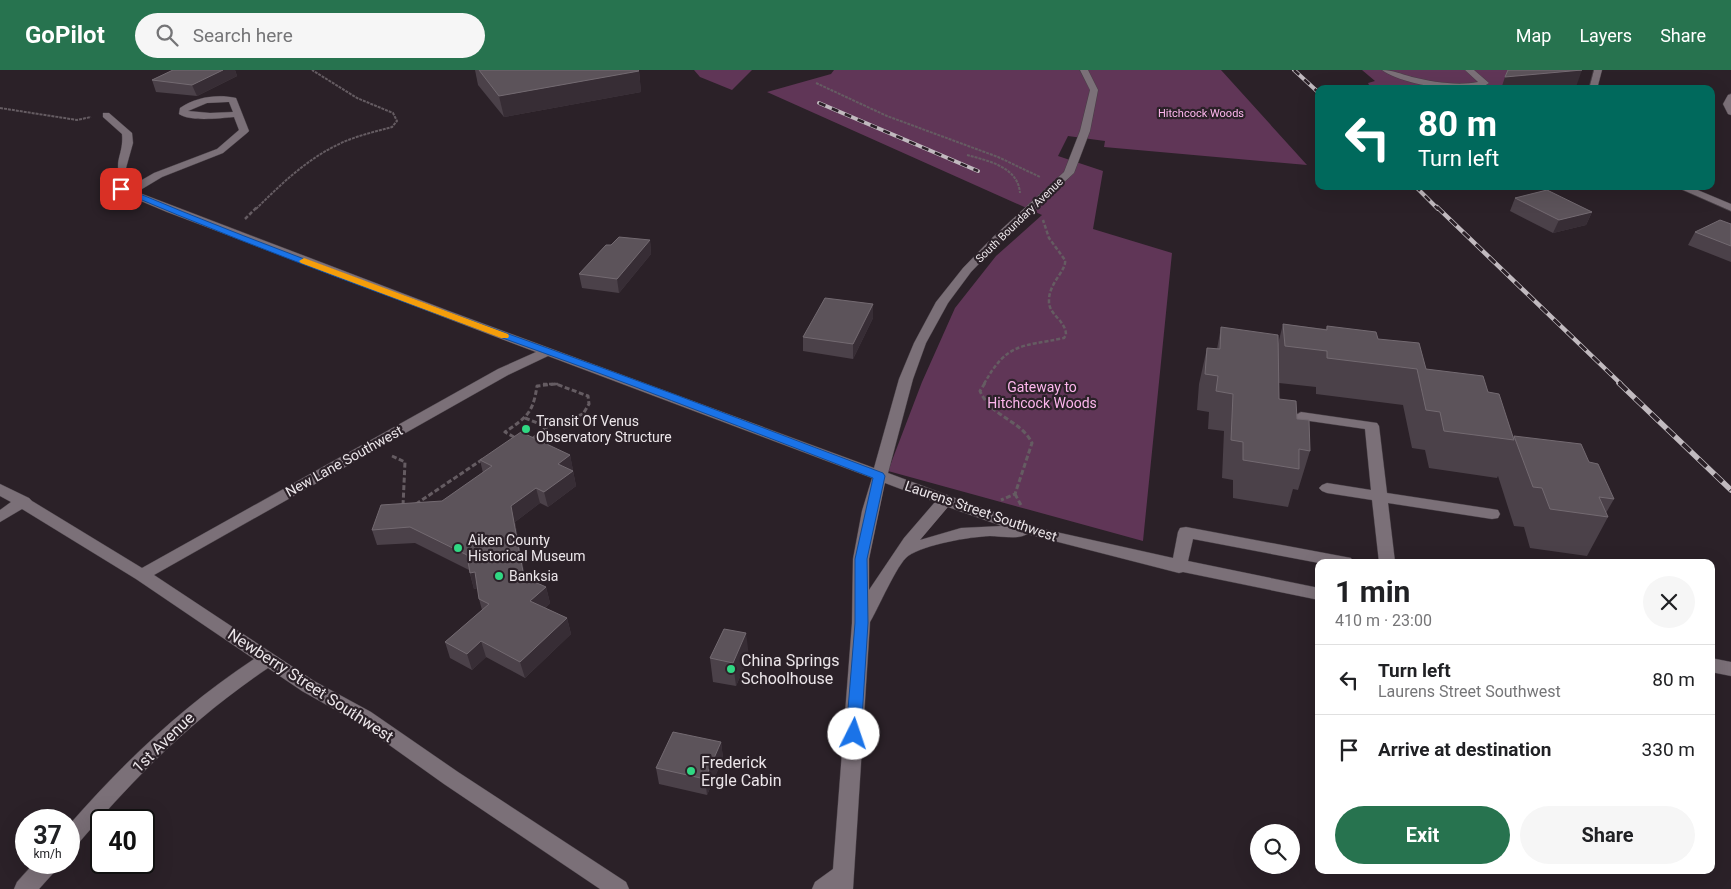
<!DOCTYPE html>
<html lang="en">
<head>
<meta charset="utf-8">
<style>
	body { margin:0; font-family:Roboto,sans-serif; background:#f6f6f6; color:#202124; height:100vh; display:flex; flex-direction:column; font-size:19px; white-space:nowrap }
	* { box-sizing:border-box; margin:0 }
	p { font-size:16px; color:#757577 }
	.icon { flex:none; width:28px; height:28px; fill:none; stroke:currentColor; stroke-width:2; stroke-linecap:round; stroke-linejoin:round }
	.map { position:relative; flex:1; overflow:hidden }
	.sheet { position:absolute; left:1315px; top:489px; width:400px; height:315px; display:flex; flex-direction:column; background:#fff; border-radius:10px; box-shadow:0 5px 20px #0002 }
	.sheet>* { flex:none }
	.hud { position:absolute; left:1315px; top:15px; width:400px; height:105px; border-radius:10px; box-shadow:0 5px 20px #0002; background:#00695c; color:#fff; overflow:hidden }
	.fabs { position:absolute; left:1250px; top:754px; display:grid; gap:10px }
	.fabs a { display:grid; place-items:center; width:50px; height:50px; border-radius:50%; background:#fff; box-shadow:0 5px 20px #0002; font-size:25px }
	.speed { position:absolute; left:15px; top:739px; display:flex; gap:10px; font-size:25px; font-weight:700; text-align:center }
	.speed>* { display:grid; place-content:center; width:65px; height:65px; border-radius:50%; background:#fff; box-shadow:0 5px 20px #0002; line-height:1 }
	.speed small { font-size:12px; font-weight:400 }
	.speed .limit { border:2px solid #111; border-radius:8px; background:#fff; color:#111 }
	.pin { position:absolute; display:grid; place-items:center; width:42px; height:42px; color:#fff; margin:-21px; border-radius:10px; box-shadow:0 2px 8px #0006 }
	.me { position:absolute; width:55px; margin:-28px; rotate:4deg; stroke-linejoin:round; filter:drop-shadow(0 0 4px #0008) }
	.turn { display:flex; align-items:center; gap:18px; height:105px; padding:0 20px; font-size:22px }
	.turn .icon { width:65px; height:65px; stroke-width:2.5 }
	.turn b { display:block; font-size:35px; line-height:42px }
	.round { display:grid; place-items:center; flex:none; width:52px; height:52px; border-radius:26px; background:#f6f6f6 }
	.head { display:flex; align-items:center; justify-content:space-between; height:85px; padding:0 20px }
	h1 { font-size:30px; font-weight:700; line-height:38px }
	.primary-button { display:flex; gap:10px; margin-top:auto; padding:10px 20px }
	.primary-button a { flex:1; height:58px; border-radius:30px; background:#27734f; color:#fff; font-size:20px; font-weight:700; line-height:58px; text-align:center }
	.primary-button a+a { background:#f6f6f6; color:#202124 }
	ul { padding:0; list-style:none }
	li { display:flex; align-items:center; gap:15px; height:70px; padding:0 20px; border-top:1px solid #e0e0e0 }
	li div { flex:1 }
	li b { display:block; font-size:19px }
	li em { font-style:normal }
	header { display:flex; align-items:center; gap:30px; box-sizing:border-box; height:70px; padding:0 25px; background:#27734f; color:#fff }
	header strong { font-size:24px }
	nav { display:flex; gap:28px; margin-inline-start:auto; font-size:18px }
	.search { width:350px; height:45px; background:#f6f6f6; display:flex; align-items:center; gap:12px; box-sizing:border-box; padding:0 18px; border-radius:28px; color:#757577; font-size:19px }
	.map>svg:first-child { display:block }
	.green { fill:#603657 }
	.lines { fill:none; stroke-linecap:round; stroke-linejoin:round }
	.minor-casing { stroke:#473f45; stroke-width:1 }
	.path-far2 { stroke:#655c62; stroke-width:2; stroke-dasharray:3 1; stroke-linecap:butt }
	.path-far1 { stroke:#655c62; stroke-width:2.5; stroke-dasharray:4 2; stroke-linecap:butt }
	.path { stroke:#655c62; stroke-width:3; stroke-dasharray:5 2.5; stroke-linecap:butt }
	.minor { fill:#7b7078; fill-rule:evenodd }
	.rail-far2-casing { stroke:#c1babf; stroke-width:4 }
	.rail-far1-casing { stroke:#c1babf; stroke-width:4.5 }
	.rail-casing { stroke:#c1babf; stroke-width:5.5 }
	.rail-far2 { stroke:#2b2128; stroke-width:2.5; stroke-dasharray:7; stroke-linecap:butt }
	.rail-far1 { stroke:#2b2128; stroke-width:3; stroke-dasharray:9; stroke-linecap:butt }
	.rail { stroke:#2b2128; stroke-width:4; stroke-dasharray:11; stroke-linecap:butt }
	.wall { fill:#4b4149 }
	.shaded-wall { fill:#372d35 }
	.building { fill:#5c535a; stroke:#736a71 }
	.route { fill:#1a73e8; stroke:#114b97 }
	.slow { fill:#f59e0b }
	.poi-dot { fill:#30d883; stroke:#2b2128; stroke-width:2 }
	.labels { text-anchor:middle; stroke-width:4.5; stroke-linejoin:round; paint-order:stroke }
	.far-park-label { font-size:11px; fill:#fdb6ed; stroke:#2b2128 }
	.far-street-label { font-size:11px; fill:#ebe5e9; stroke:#2b2128 }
	.park-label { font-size:14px; fill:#fdb6ed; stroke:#2b2128 }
	.poi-label { font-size:14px; fill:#ebe5e9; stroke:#2b2128; text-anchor:start }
	.street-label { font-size:14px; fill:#ebe5e9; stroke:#2b2128 }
	.near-poi-label { font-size:16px; fill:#ebe5e9; stroke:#2b2128; text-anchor:start }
	.near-street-label { font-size:16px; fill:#ebe5e9; stroke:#2b2128 }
</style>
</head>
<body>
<header>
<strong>GoPilot</strong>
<div class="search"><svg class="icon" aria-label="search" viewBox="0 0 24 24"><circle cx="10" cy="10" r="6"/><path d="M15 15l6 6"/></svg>Search here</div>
<nav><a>Map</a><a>Layers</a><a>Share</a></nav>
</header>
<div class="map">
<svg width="1731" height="819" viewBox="0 0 1731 819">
	<rect width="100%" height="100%" fill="#2b2128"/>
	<g class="green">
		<path d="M694 0H752L732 20 700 7Z"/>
		<path d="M834 0H1221L1307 95 1104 77 1105 71 1068 66 1058 86 1103 101 1093 159 1172 183 1143 471 888 401 922 312 955 238 996 186 1042 145 767 22 831 4Z"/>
		<path d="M1362 0H1577L1569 19H1371L1368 13 1375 11Z"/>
	</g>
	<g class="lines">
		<defs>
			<g id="minor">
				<path d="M1080 0H1088L1098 20 1090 61 1074 103 1000 172 971 202 948 233 926 273 913 309 888 403 982 438 1047 460 1173 488 1178 462 1180 458 1186 457 1351 488 1353 492 1319 493 1193 469 1188 491 1319 518V530L1183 502 1179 503 1027 464C1018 470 1001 466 990 466 969 467 926 474 908 486 897 494 878 539 870 552L853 819H812L815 812 833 799 852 553 853 489 862 441 872 408 548 286 508 305 154 505 314 611 371 642 458 702 626 812 629 819H600L444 714 357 652 302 621 268 598C191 650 136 706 76 776L69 779V755C125 691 183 636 254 589L136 509 22 439 0 452V440L11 432 0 426V414L29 428 32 431 142 498 498 299 536 282 167 142 117 121 116 119 121 111C113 89 124 85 122 64L103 47V43H109L132 63 133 73 126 98 131 111 128 118 154 103 217 79 239 60 234 47C221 48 190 52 179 44L180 38C196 27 217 24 236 28L249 61 247 63 223 83 162 107 137 122 449 241 874 398 899 309 914 273 936 232 963 198 992 168 1064 102 1080 61 1090 20ZM229 32 233 42 210 43 188 41 207 33ZM885 413 935 432 904 468 869 520V489ZM948 437 1002 456 961 458 920 470Z"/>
				<path d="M1382 0C1393 0 1401 4 1412 7 1433 12 1457 16 1478 12L1465 0H1474L1489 13C1471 27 1399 14 1382 0Z"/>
				<path d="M1594 0H1602L1597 19H1589Z"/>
				<path d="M1731 24V45L1728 44 1723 34 1728 25Z"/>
				<path d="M1674 116H1688L1731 134V141Z"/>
				<path d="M1301 342 1377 353 1379 356 1387 423 1492 439 1498 440 1500 444 1498 448 1492 449 1388 433 1395 492H1379L1372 430 1327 423 1322 421 1319 418 1322 415 1327 413 1371 420 1365 359 1296 349 1294 346Z"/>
				<path d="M1711 588 1731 592V606L1711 602Z"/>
				<path d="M35 792H59L57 799 39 819H14L17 812Z"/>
			</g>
		</defs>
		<use href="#minor" class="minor-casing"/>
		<g class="path-far2">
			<path d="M816 13 887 46 998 87 1040 107"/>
			<path d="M0 38 77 50 91 47"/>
			<path d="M967 85C989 91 1018 97 1020 123"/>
			<path d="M256 139C280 115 306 90 337 75 355 66 374 62 392 57L397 51 393 43 357 28 312 0"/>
		</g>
		<g class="path-far1">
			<path d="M245 149 257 137"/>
			<path d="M543 314H558"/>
			<path d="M984 314C1007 272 1021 277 1064 268L1066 265C1066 250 1048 245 1049 230 1049 213 1067 200 1065 190L1049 168 1043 150"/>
		</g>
		<g class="path">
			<path d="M985 313 980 321C991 347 1021 350 1032 373L1015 424 1001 430"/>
			<path d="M525 348 547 357"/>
			<path d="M514 367 505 362C527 347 533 343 537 316L556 314 588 326 589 334 583 344 547 357 531 370"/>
			<path d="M392 386 405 392 403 436"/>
			<path d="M1015 424 1022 437"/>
			<path d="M416 434 483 389"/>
		</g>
		<use href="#minor" class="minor"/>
		<defs>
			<g id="rail-far2">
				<path d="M1294 0 1319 23"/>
				<path d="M819 33 978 101"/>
				<path d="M1415 116 1438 139"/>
			</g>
			<path id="rail-far1" d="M1437 137 1621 314"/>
			<path id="rail" d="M1619 313 1731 420"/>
		</defs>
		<use href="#rail-far2" class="rail-far2-casing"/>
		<use href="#rail-far1" class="rail-far1-casing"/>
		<use href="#rail" class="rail-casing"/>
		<use href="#rail-far2" class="rail-far2"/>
		<use href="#rail-far1" class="rail-far1"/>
		<use href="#rail" class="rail"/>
	</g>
	<g class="wall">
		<path d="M173 0H235L237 6 197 26 156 22 152 10Z"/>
		<path d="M475 0H638L639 1 641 22 504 47 478 15Z"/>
		<path d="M1515 128 1592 142 1586 155 1553 163 1510 141Z"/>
		<path d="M1731 154V192L1688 175 1695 162Z"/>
		<path d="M650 170 651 184 619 223 582 218 579 204Z"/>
		<path d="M873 234V248L853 289 803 281V267Z"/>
		<path d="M1283 254 1326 259 1327 256 1378 269 1426 299 1488 322 1513 368 1514 366 1589 392 1614 429 1606 443 1608 447 1587 486 1530 478 1524 457 1514 456 1498 406 1497 408 1429 398 1425 380 1412 378 1403 335 1316 324V317L1279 313V329L1297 349 1310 381 1298 420 1293 419 1288 437 1233 428V410L1222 408 1224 361 1208 359 1209 342 1197 340 1199 314 1207 278 1217 279 1221 257 1278 274Z"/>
		<path d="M570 385 576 416 548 437 540 433 515 452 525 508 546 517 550 533 545 538 567 548 571 564 525 608 486 587 472 600 450 588 445 572 482 540 479 529 478 518 474 519 469 500 415 473 377 475 372 460 442 431 483 403 480 390Z"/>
		<path d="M749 586 736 616 713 612 710 588Z"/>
		<path d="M721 672 723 688 707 725 659 714 656 698Z"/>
	</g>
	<g class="shaded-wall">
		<path d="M223 0H235L237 6 197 26 192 15Z"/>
		<path d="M1582 0 1576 17 1553 19H1501L1505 7Z"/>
		<path d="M639 1 641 22 504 47 499 26Z"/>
		<path d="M1592 142 1586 155 1553 163 1559 150Z"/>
		<path d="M650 170 651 184 619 223 617 209Z"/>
		<path d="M873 234V248L853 289V274Z"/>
		<path d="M570 385 573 400 561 409 558 394Z"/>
		<path d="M573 401 576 416 548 437 544 422Z"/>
		<path d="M536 418 540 433 515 452 528 523 524 507 511 436Z"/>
		<path d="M475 502 480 517 474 519 470 503Z"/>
		<path d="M546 517 550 533 535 547 530 531Z"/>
		<path d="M567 548 571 564 525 608 520 592Z"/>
		<path d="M746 563 749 586 736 616 733 593Z"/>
		<path d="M481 571 486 587 472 600 467 584Z"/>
		<path d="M721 672 723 688 707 725 705 709Z"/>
	</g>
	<g class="building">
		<path d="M173 0H223L192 15 152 10Z"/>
		<path d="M479 0H638L639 1 499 26Z"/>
		<path d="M1508 0H1582L1505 7Z"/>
		<path d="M1547 120 1592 142 1559 150 1515 128Z"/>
		<path d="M1720 150 1731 154V176L1695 162Z"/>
		<path d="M619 167 650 170 617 209 579 204 606 175H611Z"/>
		<path d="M825 228 873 234 853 274 803 267Z"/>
		<path d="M1283 254 1327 260V256L1376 262 1378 269 1419 273 1426 299 1483 306 1488 322 1499 324 1514 370 1444 361 1440 342 1426 340 1417 299 1327 288V281L1285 276Z"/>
		<path d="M1221 257 1278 265 1279 329 1296 331 1297 349 1309 350 1310 381 1299 379V399L1243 390V372L1231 370 1233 324 1216 321 1218 306 1205 304 1207 278 1220 279Z"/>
		<path d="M521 362 570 385 558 394 573 401 544 422 536 418 511 436 524 507 546 517 530 531 567 548 520 592 481 571 467 584 445 572 489 534 479 529 475 502 470 503 467 485 410 457 372 460 381 435 442 431 492 396 480 390Z"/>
		<path d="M1514 366 1581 374 1589 392 1598 394 1614 429 1599 427 1608 447 1550 439 1542 418 1533 417Z"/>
		<path d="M724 559 746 563 733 593 710 588Z"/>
		<path d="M673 662 721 672 705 709 656 698Z"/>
	</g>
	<path class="route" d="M118 117H123C282 184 446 241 608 300 700 333 791 369 883 403L885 406 867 489 868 553 861 664 859 668 854 670 849 668 846 664 855 553V489L873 408C783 373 694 339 604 305 441 245 277 188 118 120Z"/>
	<path class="slow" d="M304 188 508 264 509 266 508 268H501L301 193 299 191Z"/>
	<g class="poi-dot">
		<circle cx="526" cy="359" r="5"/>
		<circle cx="458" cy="478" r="5"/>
		<circle cx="499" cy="506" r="5"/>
		<circle cx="731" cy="599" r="5"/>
		<circle cx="691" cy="701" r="5"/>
	</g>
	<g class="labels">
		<g class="far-park-label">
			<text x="1201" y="47">Hitchcock Woods</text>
		</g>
		<g class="far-street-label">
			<text transform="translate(1019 150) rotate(-44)" y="4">South Boundary Avenue</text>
		</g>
		<g class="park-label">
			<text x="1042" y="322">Gateway to<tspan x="1042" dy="16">Hitchcock Woods</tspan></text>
		</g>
		<g class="poi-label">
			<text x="536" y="356">Transit Of Venus<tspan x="536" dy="16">Observatory Structure</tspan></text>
			<text x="468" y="475">Aiken County<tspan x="468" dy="16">Historical Museum</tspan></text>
			<text x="509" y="511">Banksia</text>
		</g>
		<g class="street-label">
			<text transform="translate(344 391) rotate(-29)" y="5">New Lane Southwest</text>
			<text transform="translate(981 441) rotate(19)" y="5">Laurens Street Southwest</text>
		</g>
		<g class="near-poi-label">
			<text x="741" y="596">China Springs<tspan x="741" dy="18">Schoolhouse</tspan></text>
			<text x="701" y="698">Frederick<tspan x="701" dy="18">Ergle Cabin</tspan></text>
		</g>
		<g class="near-street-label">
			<text transform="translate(311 615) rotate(33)" y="6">Newberry Street Southwest</text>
			<text transform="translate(163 672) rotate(-44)" y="6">1st Avenue</text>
		</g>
	</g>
</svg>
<div class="fabs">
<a><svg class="icon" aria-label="search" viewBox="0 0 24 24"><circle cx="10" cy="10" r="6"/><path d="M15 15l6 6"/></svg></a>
</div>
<div class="speed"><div>37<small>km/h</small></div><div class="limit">40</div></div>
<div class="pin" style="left:121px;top:119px;background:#d93025"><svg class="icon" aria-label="arrive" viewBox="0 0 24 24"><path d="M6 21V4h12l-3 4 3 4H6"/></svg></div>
<svg class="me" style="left:854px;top:664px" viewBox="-20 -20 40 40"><circle r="19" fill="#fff"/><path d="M0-13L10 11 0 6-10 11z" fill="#1a73e8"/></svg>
<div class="hud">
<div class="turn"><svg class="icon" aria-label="left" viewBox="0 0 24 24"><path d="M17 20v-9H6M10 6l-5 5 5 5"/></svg><div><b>80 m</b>Turn left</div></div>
</div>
<section class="sheet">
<div class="head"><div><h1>1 min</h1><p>410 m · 23:00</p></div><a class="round"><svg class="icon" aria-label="close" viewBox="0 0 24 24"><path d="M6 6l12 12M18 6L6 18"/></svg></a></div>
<ul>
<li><svg class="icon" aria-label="left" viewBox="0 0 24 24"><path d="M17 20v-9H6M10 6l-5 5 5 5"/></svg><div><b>Turn left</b><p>Laurens Street Southwest</p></div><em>80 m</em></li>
<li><svg class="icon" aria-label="arrive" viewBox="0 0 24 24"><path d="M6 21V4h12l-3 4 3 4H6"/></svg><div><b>Arrive at destination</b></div><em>330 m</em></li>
</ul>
<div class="primary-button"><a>Exit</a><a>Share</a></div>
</section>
</div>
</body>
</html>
